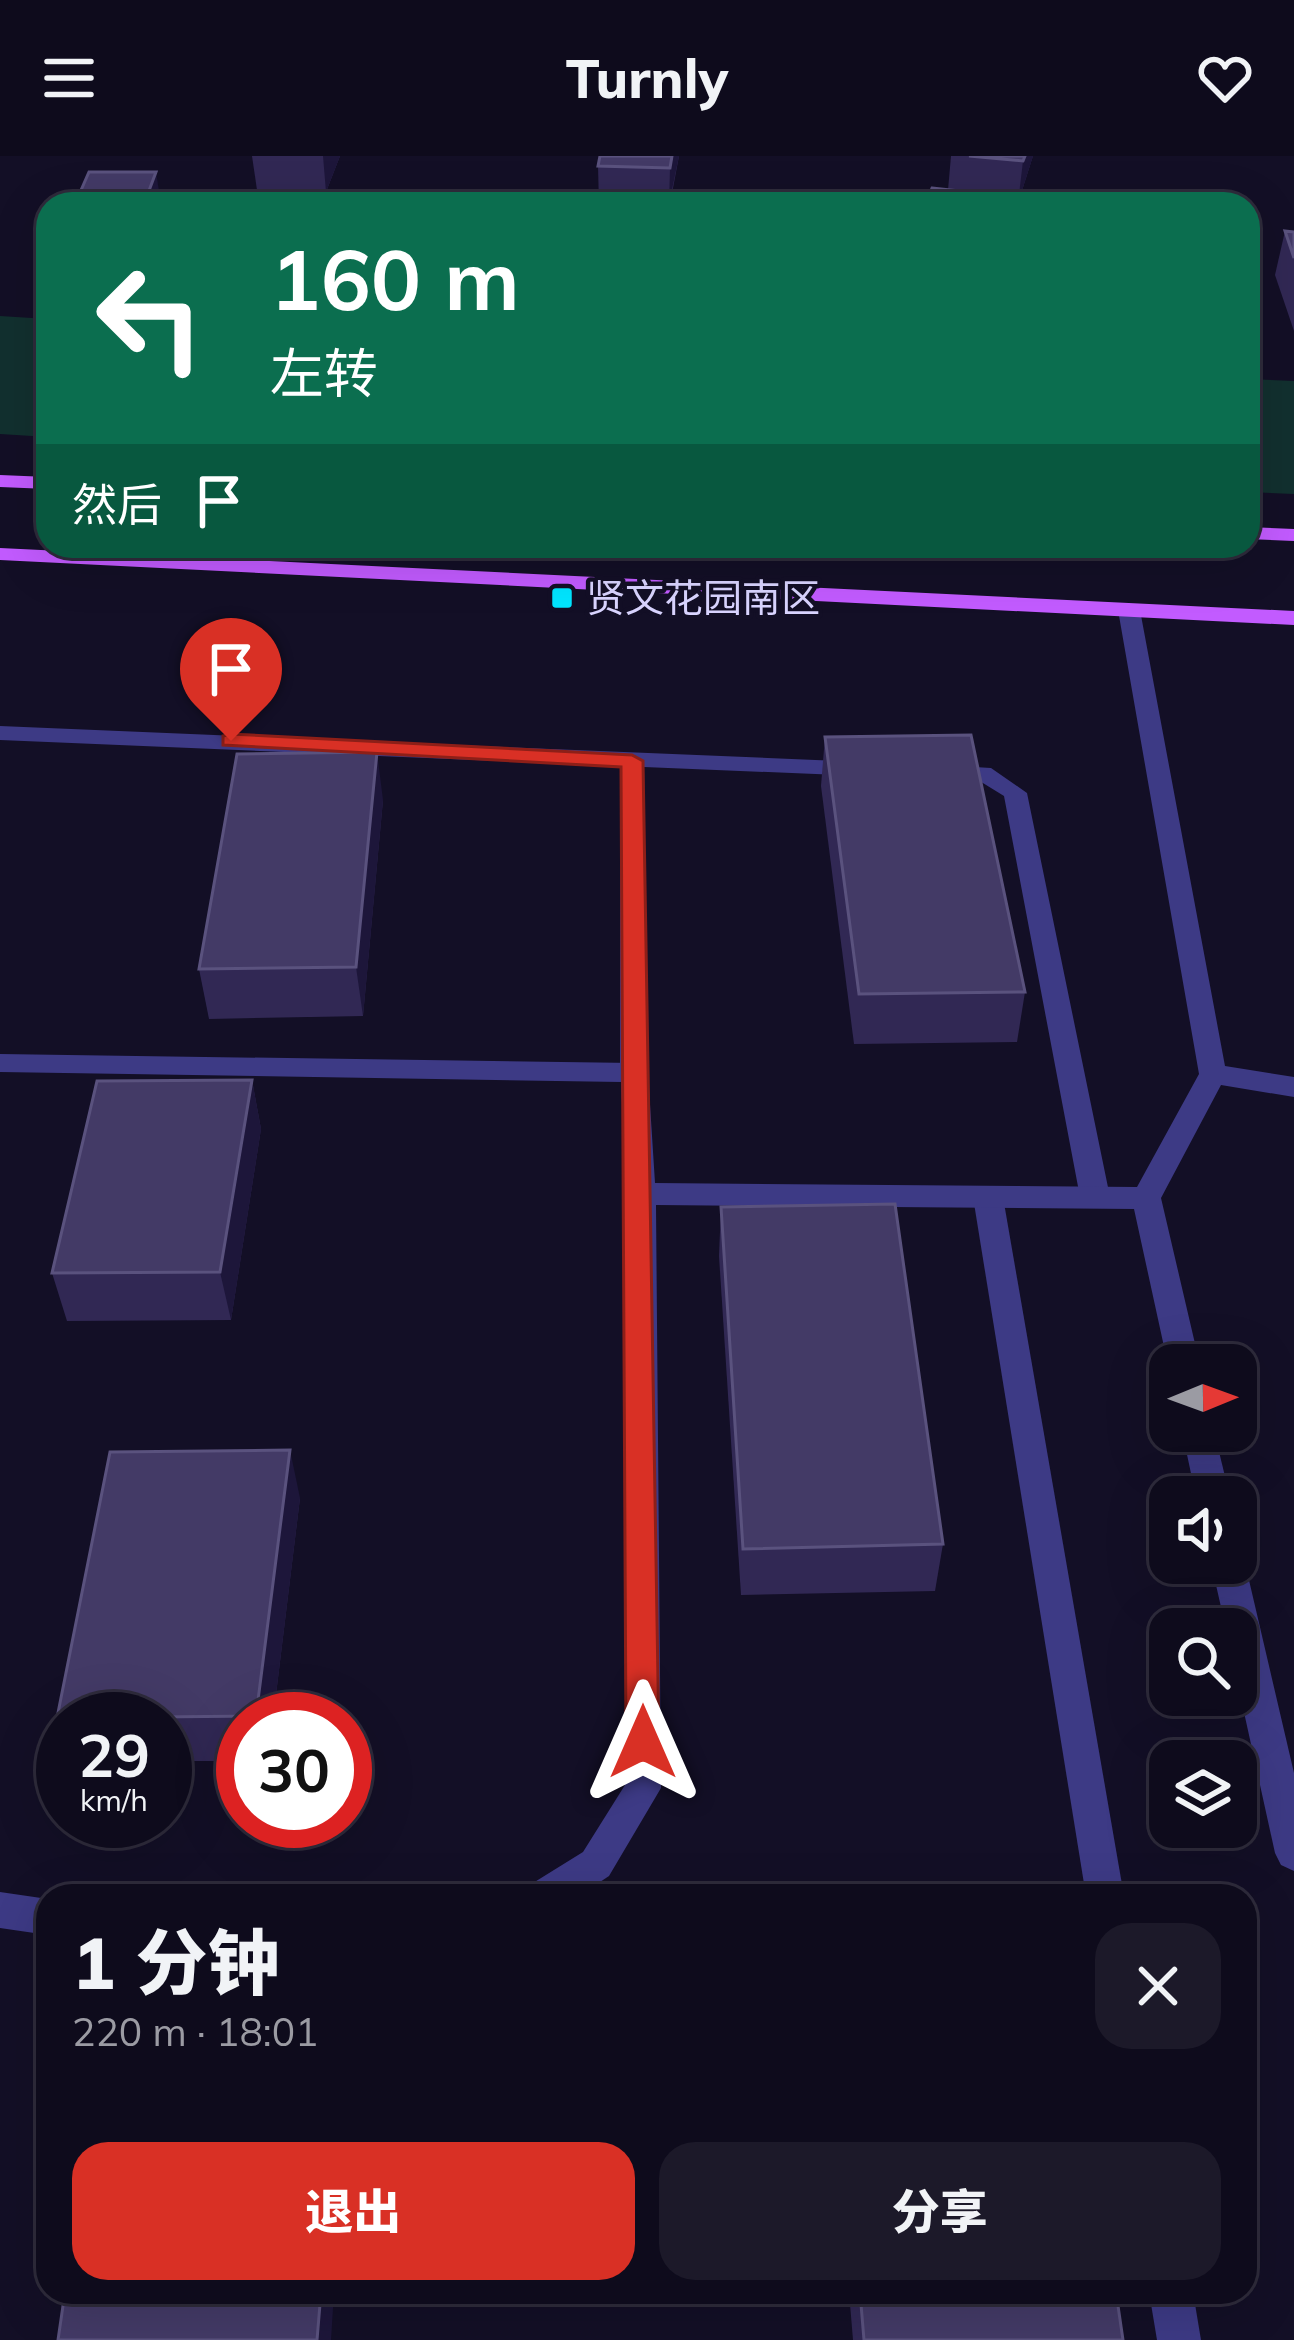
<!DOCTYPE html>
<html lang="zh">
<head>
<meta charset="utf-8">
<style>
	body { margin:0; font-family:Mulish,"Noto Sans SC",sans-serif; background:#1c1929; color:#f1f3f6; height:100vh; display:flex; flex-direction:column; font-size:45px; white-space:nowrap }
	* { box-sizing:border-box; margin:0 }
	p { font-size:39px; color:#9b9ba3 }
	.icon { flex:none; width:66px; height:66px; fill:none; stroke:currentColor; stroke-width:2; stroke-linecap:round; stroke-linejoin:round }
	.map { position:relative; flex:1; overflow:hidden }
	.panel { position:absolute; left:36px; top:1728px; width:1221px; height:420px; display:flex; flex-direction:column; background:#0e0b1c; border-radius:36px; box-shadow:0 12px 48px #0002,0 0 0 3px #2e2b3b }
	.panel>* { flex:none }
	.guide { position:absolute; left:36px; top:36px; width:1224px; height:366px; border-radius:36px; box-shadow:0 12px 48px #0002,0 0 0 3px #2e2b3b; background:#0b6e4f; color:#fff; overflow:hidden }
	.needle { width:78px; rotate:89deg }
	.tools { position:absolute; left:1149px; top:1188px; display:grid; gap:24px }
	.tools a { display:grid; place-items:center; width:108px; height:108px; border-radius:24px; background:#0e0b1c; box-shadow:0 12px 48px #0002,0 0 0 3px #2e2b3b; font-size:60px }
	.speed { position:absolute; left:36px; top:1536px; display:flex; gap:24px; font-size:60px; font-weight:700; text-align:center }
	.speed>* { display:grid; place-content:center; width:156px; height:156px; border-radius:50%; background:#0e0b1c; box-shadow:0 12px 48px #0002,0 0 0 3px #2e2b3b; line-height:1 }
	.speed small { font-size:30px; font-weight:400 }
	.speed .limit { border:18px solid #d22; background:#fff; color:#111 }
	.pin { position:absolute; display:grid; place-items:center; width:102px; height:102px; color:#fff; margin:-123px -51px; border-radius:50% 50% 50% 0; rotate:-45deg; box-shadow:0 0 12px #0007 }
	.pin .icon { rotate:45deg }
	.me { position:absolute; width:132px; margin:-66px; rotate:0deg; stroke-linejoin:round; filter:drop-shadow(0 0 9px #0008) }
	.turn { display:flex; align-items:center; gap:42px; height:252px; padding:0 36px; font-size:54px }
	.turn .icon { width:156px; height:156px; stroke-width:2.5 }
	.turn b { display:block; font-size:84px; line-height:102px }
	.then { display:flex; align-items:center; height:114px; padding:0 36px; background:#0003; gap:24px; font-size:45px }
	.round { display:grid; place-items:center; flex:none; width:126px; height:126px; border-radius:36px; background:#1c1929 }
	.headline { display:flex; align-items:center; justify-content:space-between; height:204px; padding:0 36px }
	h1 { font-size:72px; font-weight:800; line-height:90px }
	.button { display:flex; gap:24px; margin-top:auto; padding:24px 36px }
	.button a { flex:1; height:138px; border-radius:36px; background:#d93025; color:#fff; font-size:48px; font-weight:800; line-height:138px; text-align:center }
	.button a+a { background:#1c1929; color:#f1f3f6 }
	header { display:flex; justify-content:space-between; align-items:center; height:156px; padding:0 36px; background:#0e0b1c; font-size:54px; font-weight:800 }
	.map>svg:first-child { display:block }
	.green { fill:#12302f }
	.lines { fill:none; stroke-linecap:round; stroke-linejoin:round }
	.service { fill:#3d3a85; fill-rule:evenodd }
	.minor { fill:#3d3a85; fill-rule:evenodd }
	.primary { fill:#c25bff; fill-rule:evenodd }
	.wall { fill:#312854 }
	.shaded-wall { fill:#1d163a }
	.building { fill:#433a66; stroke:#5a527e; stroke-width:3 }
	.route { fill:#d93025; stroke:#8d1f18; stroke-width:3 }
	.poi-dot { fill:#00e5ff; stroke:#130f26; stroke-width:4.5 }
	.labels { text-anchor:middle; stroke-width:9; stroke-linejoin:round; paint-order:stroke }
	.far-poi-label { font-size:39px; fill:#d9d4ff; stroke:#130f26; text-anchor:start }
</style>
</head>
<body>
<header><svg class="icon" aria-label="menu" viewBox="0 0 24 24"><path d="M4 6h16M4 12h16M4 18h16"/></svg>Turnly<svg class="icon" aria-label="heart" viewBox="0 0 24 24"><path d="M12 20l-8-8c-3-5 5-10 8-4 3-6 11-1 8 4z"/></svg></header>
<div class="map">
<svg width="1294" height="2184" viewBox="0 0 1294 2184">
	<rect width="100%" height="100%" fill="#130f26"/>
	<g class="green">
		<path d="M0 160 48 163V281L0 278Z"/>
		<path d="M1248 223 1294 225V338L1248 336Z"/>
	</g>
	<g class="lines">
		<g class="service">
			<path d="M0 570 863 606 875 613 863 620 644 611 648 917 634 927 620 917V610L0 584Z"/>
			<path d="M941 609 991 612 1027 637 1110 1041 1105 1049 1095 1052 1080 1041 1004 640 978 624 933 621 929 616Z"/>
			<path d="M988 1030 1003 1041 1124 1740H1086L973 1041Z"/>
			<path d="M1149 2136H1193L1201 2184H1157Z"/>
		</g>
		<g class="minor">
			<path d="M1129 447 1140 454 1225 910 1294 921V941L1221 929 1161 1042 1200 1209H1168L1134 1053 656 1049 661 1632 609 1720 579 1740H527L533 1727 583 1696 625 1629 626 1038 621 926 0 916V898L634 907 648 917 655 1027 1137 1031 1199 918 1118 454Z"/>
			<path d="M1182 1275H1214L1230 1341H1196Z"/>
			<path d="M1236 1395 1245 1407 1294 1617V1715L1281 1709 1275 1697 1236 1520V1473H1226L1211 1407H1236Z"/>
			<path d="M0 1736 48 1743V1779L0 1772Z"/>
		</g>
		<g class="primary">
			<path d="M0 319 48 321V333L0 331Z"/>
			<path d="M1248 371 1294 373V385L1248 383Z"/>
			<path d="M0 392 1294 455V469L0 404Z"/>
		</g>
	</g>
	<g class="wall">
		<path d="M252 0H340L326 36 257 34Z"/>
		<path d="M679 0 670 48H599L598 10Z"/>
		<path d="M951 0H1033L1018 47 948 34Z"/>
		<path d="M1285 75 1294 76V175L1275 119Z"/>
		<path d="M825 581 1025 836 1017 886 854 888 821 630Z"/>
		<path d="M383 644 363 860 209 863 199 813Z"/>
		<path d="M252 924 261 973 231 1164 67 1165 52 1117Z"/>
		<path d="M721 1051 943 1388 935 1435 741 1439 719 1100Z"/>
		<path d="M300 1342 273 1563H243V1605H165V1563H63V1578L57 1562Z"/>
		<path d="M849 2136H1116L1123 2184H853Z"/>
	</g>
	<g class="shaded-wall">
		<path d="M323 0H340L326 36Z"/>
		<path d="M672 0H679L669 48 670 12Z"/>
		<path d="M1025 0H1033L1018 47 1023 5Z"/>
		<path d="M156 16 161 48H144Z"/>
		<path d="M377 596 383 644 363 860 356 811Z"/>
		<path d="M252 924 261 973 231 1164 220 1116Z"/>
		<path d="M290 1294 300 1342 273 1563H256Z"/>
		<path d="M321 2136H334L331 2184H317Z"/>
	</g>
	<g class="building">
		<path d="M600 0H672L670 12 598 10Z"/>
		<path d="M969 0H1025L1023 5Z"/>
		<path d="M89 16H156L144 48H75Z"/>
		<path d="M932 32 1006 40 1003 48H926Z"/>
		<path d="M505 37 573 40 570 48H500Z"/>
		<path d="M1285 75 1294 76V102Z"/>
		<path d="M971 579 1025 836 859 838 825 581Z"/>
		<path d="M377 596 356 811 199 813 237 598Z"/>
		<path d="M252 924 220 1116 52 1117 97 925Z"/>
		<path d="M895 1048 943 1388 743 1393 721 1051Z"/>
		<path d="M290 1294 256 1560 57 1562 110 1296Z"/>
		<path d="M65 2136H321L317 2184H58Z"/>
		<path d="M860 2136H1116L1123 2184H864Z"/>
	</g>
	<path class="route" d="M231 578 632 599 643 605 659 1586 654 1597 643 1601 631 1597 626 1586 621 611 223 589V580Z"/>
	<rect class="poi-dot" x="550" y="430" width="24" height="24" rx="6"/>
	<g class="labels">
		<g class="far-poi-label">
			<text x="586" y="456">贤文花园南区</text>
		</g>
	</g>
</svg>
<div class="tools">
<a><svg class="needle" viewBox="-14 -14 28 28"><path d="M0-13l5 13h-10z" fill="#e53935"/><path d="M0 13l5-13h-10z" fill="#9b9ba3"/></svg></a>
<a><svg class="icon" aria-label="sound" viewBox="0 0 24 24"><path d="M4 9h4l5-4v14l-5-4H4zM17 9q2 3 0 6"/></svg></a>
<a><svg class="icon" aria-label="search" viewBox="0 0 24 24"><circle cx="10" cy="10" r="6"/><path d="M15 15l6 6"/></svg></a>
<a><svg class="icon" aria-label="layers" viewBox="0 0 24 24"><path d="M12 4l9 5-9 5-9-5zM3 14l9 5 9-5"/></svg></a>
</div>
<div class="speed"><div>29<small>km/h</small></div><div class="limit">30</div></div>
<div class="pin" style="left:231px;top:585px;background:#d93025"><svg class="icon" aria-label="arrive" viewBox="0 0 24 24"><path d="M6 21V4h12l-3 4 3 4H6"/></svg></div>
<svg class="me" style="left:643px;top:1586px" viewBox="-20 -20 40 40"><path d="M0-17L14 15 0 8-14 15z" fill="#d93025" stroke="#fff" stroke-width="4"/></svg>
<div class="guide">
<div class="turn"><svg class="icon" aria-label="left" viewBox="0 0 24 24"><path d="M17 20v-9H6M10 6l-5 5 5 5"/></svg><div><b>160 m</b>左转</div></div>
<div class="then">然后<svg class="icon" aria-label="arrive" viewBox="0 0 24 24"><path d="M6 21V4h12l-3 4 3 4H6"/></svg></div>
</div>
<section class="panel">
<div class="headline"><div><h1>1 分钟</h1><p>220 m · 18:01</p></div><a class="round"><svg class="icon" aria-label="close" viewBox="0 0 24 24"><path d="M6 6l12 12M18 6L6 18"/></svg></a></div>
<div class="button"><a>退出</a><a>分享</a></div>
</section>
</div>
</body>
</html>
